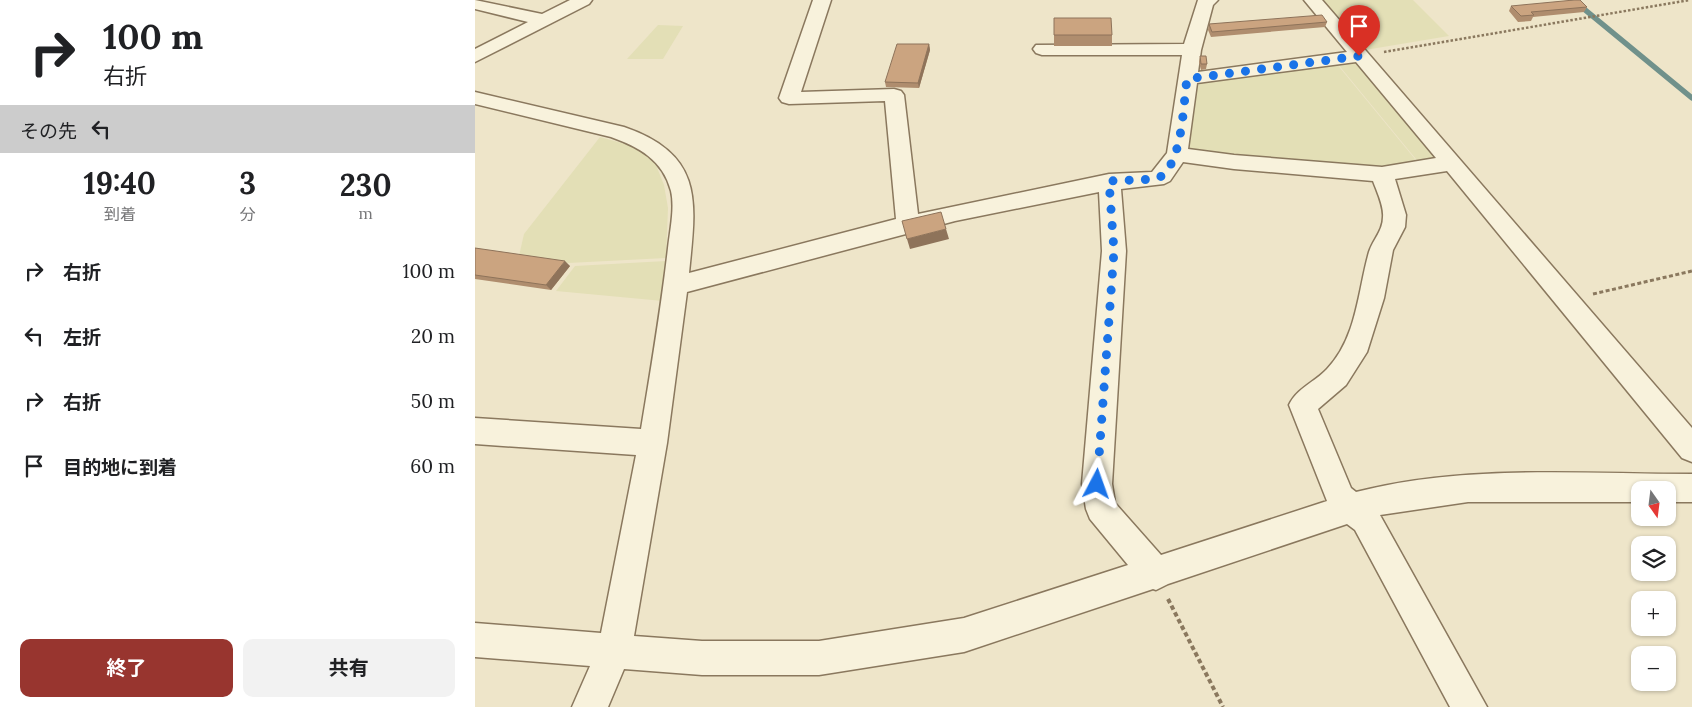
<!DOCTYPE html>
<html lang="ja">
<head>
<meta charset="utf-8">
<style>
	body { margin:0; font-family:Lora,"Noto Sans JP",serif; background:#f2f2f2; color:#202124; height:100vh; display:flex; flex-direction:column; font-size:19px; white-space:nowrap }
	* { box-sizing:border-box; margin:0 }
	p { font-size:16px; color:#757577 }
	.icon { flex:none; width:28px; height:28px; fill:none; stroke:currentColor; stroke-width:2; stroke-linecap:round; stroke-linejoin:round }
	.map { position:relative; flex:1; overflow:hidden }
	.sheet { display:flex; flex-direction:column; background:#fff; width:475px }
	.sheet>* { flex:none }
	.banner { background:#fff; color:#202124; overflow:hidden }
	.needle { width:32px; rotate:166deg }
	.fabs { position:absolute; left:1156px; top:481px; display:grid; gap:10px }
	.fabs a { display:grid; place-items:center; width:45px; height:45px; border-radius:10px; background:#fff; box-shadow:0 1px 4px #0004; font-size:25px }
	.pin { position:absolute; display:grid; place-items:center; width:42px; height:42px; color:#fff; margin:-51px -21px; border-radius:50% 50% 50% 0; rotate:-45deg; box-shadow:0 0 5px #0007 }
	.pin .icon { rotate:45deg }
	.me { position:absolute; width:55px; margin:-28px; rotate:4deg; stroke-linejoin:round; filter:drop-shadow(0 0 4px #0008) }
	.turn { display:flex; align-items:center; gap:18px; height:105px; padding:0 20px; font-size:22px }
	.turn .icon { width:65px; height:65px; stroke-width:2.5 }
	.turn b { display:block; font-size:35px; line-height:42px }
	.then { display:flex; align-items:center; height:48px; padding:0 20px; background:#0003; gap:10px; font-size:19px }
	.eta { display:flex; justify-content:space-evenly; align-items:center; height:85px; text-align:center }
	.eta b { font-size:30px; font-weight:700; line-height:35px }
	.cta { display:flex; gap:10px; margin-top:auto; padding:10px 20px }
	.cta a { flex:1; height:58px; border-radius:10px; background:#98352f; color:#fff; font-size:20px; font-weight:700; line-height:58px; text-align:center }
	.cta a+a { background:#f2f2f2; color:#202124 }
	ul { padding:0; list-style:none }
	li { display:flex; align-items:center; gap:15px; height:65px; padding:0 20px }
	li div { flex:1 }
	li b { display:block; font-size:19px }
	li em { font-style:normal }
	main { display:flex; flex:1; min-height:0 }
	.map>svg:first-child { display:block }
	.farmland { fill:#e3dfb6 }
	.lines { fill:none; stroke-linecap:round; stroke-linejoin:round }
	.stream { stroke:#70918b; stroke-width:5.5 }
	.street-casing { stroke:#8a785e; stroke-width:3 }
	.path-far2 { stroke:#8a785e; stroke-width:2.5; stroke-dasharray:2.5 2; stroke-linecap:butt }
	.path-far1 { stroke:#8a785e; stroke-width:3; stroke-dasharray:4 2.5; stroke-linecap:butt }
	.path { stroke:#8a785e; stroke-width:4; stroke-dasharray:4.5 3; stroke-linecap:butt }
	.street { fill:#f8f2dc; fill-rule:evenodd }
	.wall { fill:#af8d6e }
	.shaded-wall { fill:#8e735a }
	.building { fill:#cba480; stroke:#8e735a }
	.route { stroke:#1a73e8; stroke-width:9; stroke-dasharray:0 16.2 }
</style>
</head>
<body>
<main>
<section class="sheet">
<div class="banner">
<div class="turn"><svg class="icon" aria-label="right" viewBox="0 0 24 24"><path d="M7 20v-9h11M14 6l5 5-5 5"/></svg><div><b>100 m</b>右折</div></div>
<div class="then">その先<svg class="icon" aria-label="left" viewBox="0 0 24 24"><path d="M17 20v-9H6M10 6l-5 5 5 5"/></svg></div>
</div>
<div class="eta">
<div><b>19:40</b><p>到着</p></div>
<div><b>3</b><p>分</p></div>
<div><b>230</b><p>m</p></div>
</div>
<ul>
<li><svg class="icon" aria-label="right" viewBox="0 0 24 24"><path d="M7 20v-9h11M14 6l5 5-5 5"/></svg><div><b>右折</b></div><em>100 m</em></li>
<li><svg class="icon" aria-label="left" viewBox="0 0 24 24"><path d="M17 20v-9H6M10 6l-5 5 5 5"/></svg><div><b>左折</b></div><em>20 m</em></li>
<li><svg class="icon" aria-label="right" viewBox="0 0 24 24"><path d="M7 20v-9h11M14 6l5 5-5 5"/></svg><div><b>右折</b></div><em>50 m</em></li>
<li><svg class="icon" aria-label="arrive" viewBox="0 0 24 24"><path d="M6 21V4h12l-3 4 3 4H6"/></svg><div><b>目的地に到着</b></div><em>60 m</em></li>
</ul>
<div class="cta"><a>終了</a><a>共有</a></div>
</section>
<div class="map">
<svg width="1217" height="707" viewBox="0 0 1217 707">
	<rect width="100%" height="100%" fill="#eee5c9"/>
	<g class="farmland">
		<path d="M848 0H938L974 36 890 50Z"/>
		<path d="M183 25 208 26 188 59H152Z"/>
		<path d="M879 60 964 160 945 164 862 63Z"/>
		<path d="M861 63 944 164 906 170 721 154 710 149 718 82Z"/>
		<path d="M125 137 161 147 179 160 189 185 193 208 191 258 93 263 44 256 49 234Z"/>
		<path d="M191 261 188 301 81 291 100 266Z"/>
	</g>
	<g class="lines">
		<path class="stream" d="M1098 0 1217 98"/>
		<defs>
			<g id="street">
				<path d="M0 0 67 14 95 0H117L114 4 0 62V49L53 22 0 9Z"/>
				<path d="M338 0H356L326 92 419 89 426 91 429 95 443 214 634 174 677 172 692 153 707 55H567L561 53 558 49 561 45 709 44 723 0H743L738 5 726 50 723 72 872 52 829 0H847L1217 428V462L1207 458 972 171 920 179 931 215 930 227 918 250 909 298 892 352 871 385 843 409 876 488 881 492C989 464 1106 474 1217 474V502H1192V490H1165V502H993L905 515 1012 707H975L880 530 872 524 693 584 681 590 678 589 489 652 344 675H227L149 669 133 707H97L115 666 0 657V623L126 633 161 455 0 444V418L166 429C176 369 186 309 193 248 195 230 200 208 196 191 188 160 164 147 136 137L0 104V92L149 127C230 155 221 202 214 273L421 219 410 101 314 104 307 102 304 98ZM881 62 961 158 907 167 759 155 713 149 722 83ZM708 162 759 169 898 181C902 192 909 206 908 217 908 231 898 239 894 252 883 290 882 338 852 369 840 382 822 388 814 405L852 501 686 555 640 503 637 484 651 251 646 189 689 184 695 181ZM624 192 627 251 607 484 611 509 615 519 653 565 489 618 344 641H227L159 636 192 443 212 292 480 221Z"/>
			</g>
		</defs>
		<use href="#street" class="street-casing"/>
		<path class="path-far2" d="M909 52 1215 0"/>
		<path class="path-far1" d="M1118 294 1217 271"/>
		<path class="path" d="M693 599 748 707"/>
		<use href="#street" class="street"/>
	</g>
	<g class="wall">
		<path d="M1036 6 1112 7 1109 12 1058 17 1056 21 1043 22 1034 11Z"/>
		<path d="M852 22 850 27 736 37 733 30 734 24Z"/>
		<rect x="579" y="35" width="58" height="11"/>
		<path d="M454 44 455 50 444 88 411 87 410 82Z"/>
		<path d="M725 56 732 64 731 69 726 70 724 62Z"/>
		<path d="M0 248 95 266 76 290 0 279Z"/>
	</g>
	<g class="shaded-wall">
		<path d="M454 44 455 50 444 88 443 83Z"/>
		<path d="M471 229 474 239 435 249 432 239Z"/>
		<path d="M90 261 95 266 76 290 71 285Z"/>
	</g>
	<g class="building">
		<path d="M1099 0H1105L1112 7 1056 12 1059 15 1046 16 1036 6Z"/>
		<path d="M847 15 852 22 737 32 734 24Z"/>
		<path d="M579 18H636L637 35H579Z"/>
		<path d="M422 44H454L443 83 410 82Z"/>
		<path d="M725 56H731L732 64H726Z"/>
		<path d="M466 212 471 229 432 239 427 221Z"/>
		<path d="M0 248 90 261 71 285 0 275Z"/>
	</g>
	<g class="lines">
		<path class="route" d="M622 484 639 251 634 181 681 179C708 169 708 104 712 79L884 56"/>
	</g>
</svg>
<div class="fabs">
<a><svg class="needle" viewBox="-14 -14 28 28"><path d="M0-13l5 13h-10z" fill="#e53935"/><path d="M0 13l5-13h-10z" fill="#757577"/></svg></a>
<a><svg class="icon" aria-label="layers" viewBox="0 0 24 24"><path d="M12 4l9 5-9 5-9-5zM3 14l9 5 9-5"/></svg></a>
<a>+</a>
<a>−</a>
</div>
<div class="pin" style="left:884px;top:56px;background:#d93025"><svg class="icon" aria-label="arrive" viewBox="0 0 24 24"><path d="M6 21V4h12l-3 4 3 4H6"/></svg></div>
<svg class="me" style="left:622px;top:484px" viewBox="-20 -20 40 40"><path d="M0-17L14 15 0 8-14 15z" fill="#1a73e8" stroke="#fff" stroke-width="4"/></svg>
</div>
</main>
</body>
</html>
